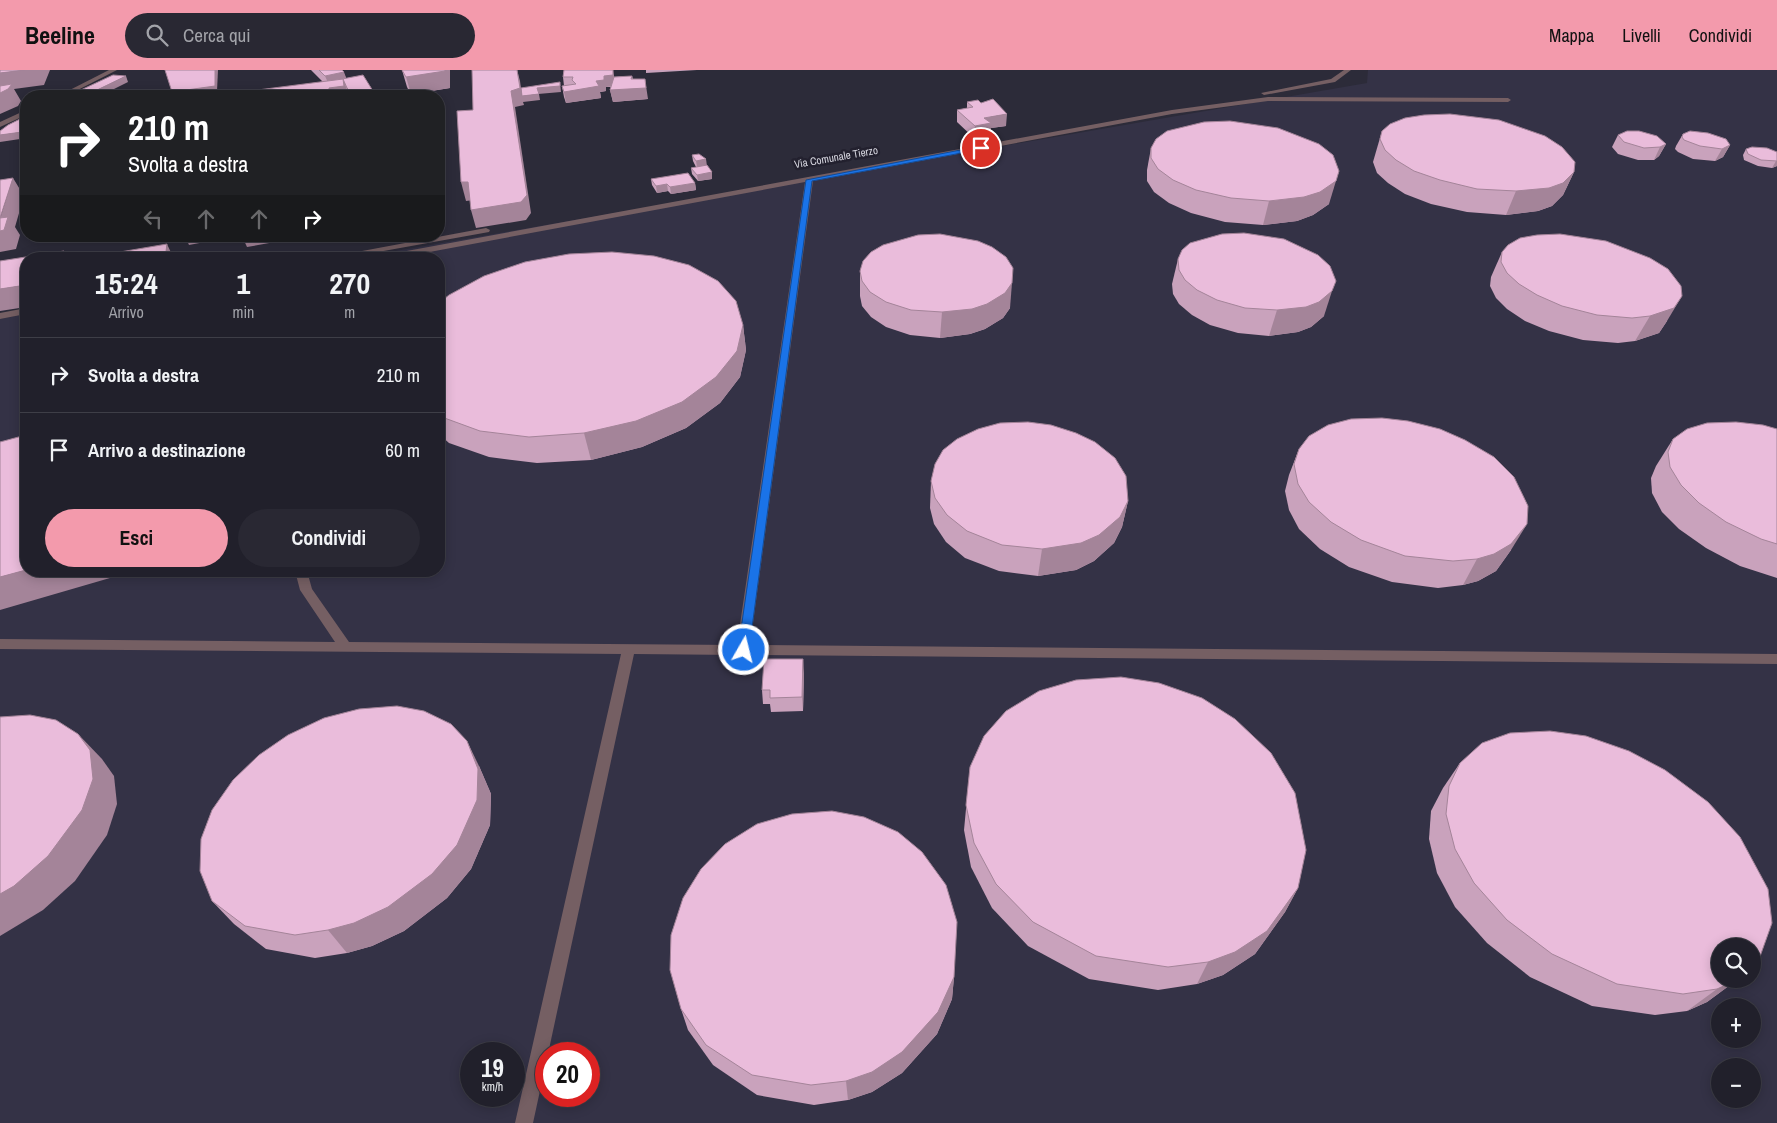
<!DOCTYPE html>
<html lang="it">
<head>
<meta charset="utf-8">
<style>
	body { margin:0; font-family:"Archivo Narrow",sans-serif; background:#292833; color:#f1f3f6; height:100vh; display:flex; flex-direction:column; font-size:19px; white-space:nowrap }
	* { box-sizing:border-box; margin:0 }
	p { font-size:16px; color:#a2a3a9 }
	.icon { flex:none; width:28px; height:28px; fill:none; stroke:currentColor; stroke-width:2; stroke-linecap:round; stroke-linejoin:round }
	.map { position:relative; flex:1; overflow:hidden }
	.details { position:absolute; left:20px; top:182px; width:425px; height:325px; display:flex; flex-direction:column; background:#21202b; border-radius:20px; box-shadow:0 2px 12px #0003,0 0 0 1px #3e3e47 }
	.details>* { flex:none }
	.banner { position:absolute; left:20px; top:20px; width:425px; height:152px; border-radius:20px; box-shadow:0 2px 12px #0003,0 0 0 1px #3e3e47; background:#202124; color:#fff; overflow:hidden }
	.controls { position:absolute; left:1711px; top:868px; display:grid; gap:10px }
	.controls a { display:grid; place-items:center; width:50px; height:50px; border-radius:50%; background:#21202b; box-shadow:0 2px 12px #0003,0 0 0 1px #3e3e47; font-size:25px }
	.speed { position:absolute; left:460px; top:972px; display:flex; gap:10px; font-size:25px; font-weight:700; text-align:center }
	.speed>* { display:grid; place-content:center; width:65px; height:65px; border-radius:50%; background:#21202b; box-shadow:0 2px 12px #0003,0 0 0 1px #3e3e47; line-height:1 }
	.speed small { font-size:12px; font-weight:400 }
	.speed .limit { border:8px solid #d22; background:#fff; color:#111 }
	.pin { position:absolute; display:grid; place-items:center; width:42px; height:42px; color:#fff; margin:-21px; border:2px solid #fff; border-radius:50%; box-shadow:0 1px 5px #0007 }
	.me { position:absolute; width:55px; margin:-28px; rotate:8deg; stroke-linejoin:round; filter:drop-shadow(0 0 4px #0008) }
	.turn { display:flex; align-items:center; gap:18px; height:105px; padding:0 25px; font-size:22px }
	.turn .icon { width:65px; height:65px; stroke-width:2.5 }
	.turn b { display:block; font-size:35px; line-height:42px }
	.lanes { display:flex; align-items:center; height:48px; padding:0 25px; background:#0003; justify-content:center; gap:25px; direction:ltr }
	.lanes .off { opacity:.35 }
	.eta { display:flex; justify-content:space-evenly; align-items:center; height:85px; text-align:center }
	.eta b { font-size:30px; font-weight:700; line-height:35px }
	.button { display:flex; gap:10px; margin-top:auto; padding:10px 25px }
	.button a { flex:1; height:58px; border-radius:30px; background:#f39aac; color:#111; font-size:20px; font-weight:700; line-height:58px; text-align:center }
	.button a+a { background:#292833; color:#f1f3f6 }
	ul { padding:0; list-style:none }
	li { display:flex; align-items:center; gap:15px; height:75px; padding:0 25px; border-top:1px solid #3e3e47 }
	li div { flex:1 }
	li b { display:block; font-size:19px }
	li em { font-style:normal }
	header { display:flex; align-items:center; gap:30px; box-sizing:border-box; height:70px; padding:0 25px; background:#f39aac; color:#111 }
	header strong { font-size:24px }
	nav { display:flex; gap:28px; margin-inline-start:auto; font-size:18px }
	.search { width:350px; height:45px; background:#292833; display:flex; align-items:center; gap:12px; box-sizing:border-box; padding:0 18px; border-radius:28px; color:#a2a3a9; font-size:19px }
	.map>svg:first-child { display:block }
	.built { fill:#343246; fill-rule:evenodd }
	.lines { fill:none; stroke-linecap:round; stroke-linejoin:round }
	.minor { fill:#755f63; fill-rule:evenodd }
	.wall { fill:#c9a2bc }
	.shaded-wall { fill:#a48499 }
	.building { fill:#eabcdb; stroke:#a48499 }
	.route { fill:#1a73e8; stroke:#114b97 }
	.labels { text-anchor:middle; stroke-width:5; stroke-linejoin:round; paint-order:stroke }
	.far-street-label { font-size:11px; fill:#d8d8e1; stroke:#23212f }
</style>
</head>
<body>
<header>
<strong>Beeline</strong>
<div class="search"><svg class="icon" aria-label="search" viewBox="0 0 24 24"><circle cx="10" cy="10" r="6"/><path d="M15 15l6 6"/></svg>Cerca qui</div>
<nav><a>Mappa</a><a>Livelli</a><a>Condividi</a></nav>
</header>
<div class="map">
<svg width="1777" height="1053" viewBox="0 0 1777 1053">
	<rect width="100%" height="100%" fill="#2c2b39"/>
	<path class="built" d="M1368 0H1777V1053H0V249L26 244V501H439V189H349L1367 13ZM1720 876H1752V909H1720ZM1720 936H1752V969H1720ZM471 984H514V1026H471ZM546 984H589V1026H546ZM1720 996H1752V1029H1720Z"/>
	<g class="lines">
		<g class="minor">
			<path d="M109 0H117L66 26H58Z"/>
			<path d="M1344 0H1351L1335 12 1264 25 1261 23 1331 9Z"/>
			<path d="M1268 27 1508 28 1511 30 1508 32 1268 31 1172 44 813 111 750 575 1777 584V594L634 584 548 984H546V993L533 1053H515L621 584 0 579V569L335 572 300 520 295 501H307L312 519 349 572 737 575 805 112 392 189H373L374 187 1172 40Z"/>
			<path d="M26 40V45L0 57V52Z"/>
			<path d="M486 158 490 160 489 162 339 189H319Z"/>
			<path d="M26 238V244L0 249V243Z"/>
		</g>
	</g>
	<g class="wall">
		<path d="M311 0H342L346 8 373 21 374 26 409 21 407 17 402 0H450V18L413 24 414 26H351L349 24V26H249L323 12Z"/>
		<path d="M564 0 614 7 632 6 633 9 648 29 613 32 610 20 611 17H606V21L600 22 601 28 566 33 564 27 562 16H564L563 7Z"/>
		<path d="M646 0H697L646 3Z"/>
		<path d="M967 32 1006 56 991 58V65L974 68 957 52V40L967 38Z"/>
		<path d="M1382 61 1574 102 1563 125 1552 136 1538 141 1506 145 1467 142 1431 134 1405 124 1388 113 1377 103 1373 92Z"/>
		<path d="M1683 64 1730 75 1723 87 1715 91 1693 89 1678 82 1675 79 1676 76Z"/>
		<path d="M1618 65 1666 74 1659 86 1654 90H1638L1618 84 1612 77Z"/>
		<path d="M1151 78 1329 134 1313 145 1297 151 1263 155 1225 152 1191 143 1169 133 1154 122 1147 111V100Z"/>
		<path d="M1746 79 1777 82V96L1772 98 1758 96 1744 90 1743 85Z"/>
		<path d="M692 85 706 95 712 102V109L698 111 692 104 691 98 696 97 693 91Z"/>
		<path d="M651 109 695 113 696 120 671 124 668 121 657 123 652 115Z"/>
		<path d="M1502 182 1667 251 1659 263 1635 271 1618 273 1583 270 1549 261 1525 251 1507 239 1496 228 1490 216 1491 207Z"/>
		<path d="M1178 189 1324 246 1311 257 1298 262 1269 266 1238 263 1210 255 1192 245 1179 234 1173 224 1172 214Z"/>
		<path d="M860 201 1010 238 1003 248 985 259 970 264 940 268 910 265 886 257 871 247 862 236 860 226Z"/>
		<path d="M439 233 743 255 746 280 740 307 720 333 686 358 642 377 591 390 537 393 489 387 449 373 439 364Z"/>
		<path d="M1777 359V508L1740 496 1706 478 1679 459 1662 442 1652 423 1651 408 1656 396 1673 369Z"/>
		<path d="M1299 379 1511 480 1496 501 1478 511 1463 515 1438 518 1392 512 1349 497 1320 479 1299 459 1289 440 1285 421 1289 405Z"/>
		<path d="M931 411 1128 431 1122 457 1114 473 1094 491 1076 500 1038 506 999 501 965 488 946 472 934 454 930 438Z"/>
		<path d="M804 603 803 641 771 642 770 634H763L762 620Z"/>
		<path d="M1460 693 1738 909 1707 932 1687 941 1655 945 1592 936 1530 907 1487 873 1455 837 1437 803 1429 769 1431 741 1443 718Z"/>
		<path d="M479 696 491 724 490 755 471 799 447 828 404 861 372 876 347 883 315 888 266 879 234 854 212 831Z"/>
		<path d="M970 697 1298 818 1285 842 1255 884 1223 905 1197 914 1158 920 1089 909 1028 876 992 838 971 797 964 760Z"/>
		<path d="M954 907 952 929 937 964 902 1003 872 1022 848 1030 814 1035 757 1025 713 995 688 960 681 939Z"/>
	</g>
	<g class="shaded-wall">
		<path d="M25 0H50L44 15 14 19 21 31 18 36 0 44V3Z"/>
		<path d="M215 0H218L217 21 187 26H174L172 22Z"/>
		<path d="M445 0H450V18L411 24 406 7Z"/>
		<path d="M517 0 520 11 522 26 539 24 540 30 523 32 524 35 515 37 531 143 526 150 476 158 471 140 511 21Z"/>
		<path d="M613 0 615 11V16L606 17V21L600 22 601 28 566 33 564 22 596 11Z"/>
		<path d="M344 2 348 13 345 14 349 26H288L330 17 325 6Z"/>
		<path d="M126 6 128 12 102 25 103 26H94L93 22Z"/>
		<path d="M632 6 634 18 645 9 648 29 613 32 610 20 631 9Z"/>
		<path d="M560 12 561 22 538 24 537 18Z"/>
		<path d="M373 21 374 26H355L354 25Z"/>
		<path d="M1007 44 1006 56 991 58V65L974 68 975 56 984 48Z"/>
		<path d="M22 62 26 67V74H23L20 69 0 72V65Z"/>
		<path d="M1666 74 1659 86 1654 90 1660 77Z"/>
		<path d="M1730 75 1723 87 1715 91 1722 79Z"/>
		<path d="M706 89 707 96 697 97 696 91Z"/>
		<path d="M1776 91H1777V96L1772 98Z"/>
		<path d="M1339 101 1329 134 1313 145 1297 151 1263 155 1269 131Z"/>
		<path d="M712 102V109L698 111 697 105Z"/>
		<path d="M1574 102 1563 125 1552 136 1538 141 1506 145 1516 121Z"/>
		<path d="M13 108 24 126 15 157 20 165 16 179 0 182V149Z"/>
		<path d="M461 112H468L474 130 466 131Z"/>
		<path d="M695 113 696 120 671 124 670 117Z"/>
		<path d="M667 114 668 121 657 123 656 116Z"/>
		<path d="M69 166H96L72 170Z"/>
		<path d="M132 166H155L134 170Z"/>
		<path d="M185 166H236L189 175Z"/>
		<path d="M242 166H308L247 177Z"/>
		<path d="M167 174 174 189H165Z"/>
		<path d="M64 181 69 189H62Z"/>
		<path d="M1012 213 1010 238 1003 248 985 259 970 264 940 268 942 242Z"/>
		<path d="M26 215V237L0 241V219Z"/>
		<path d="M1332 221 1324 246 1311 257 1298 262 1269 266 1277 240Z"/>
		<path d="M1682 226 1667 251 1659 263 1635 271 1650 246Z"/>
		<path d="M743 255 746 280 740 307 720 333 686 358 642 377 591 390 584 363Z"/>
		<path d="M1128 431 1122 457 1114 473 1094 491 1076 500 1038 506 1042 479Z"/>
		<path d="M1527 454 1511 480 1496 501 1478 511 1463 515 1477 489Z"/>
		<path d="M26 500V501H134L0 540V507Z"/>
		<path d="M803 589 804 603 803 641 802 627Z"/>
		<path d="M78 664 102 689 114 706 117 734 107 765 75 811 43 840 0 866V824Z"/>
		<path d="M467 671 479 696 491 724 490 755 471 799 447 828 404 861 372 876 347 883 328 860Z"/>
		<path d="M1298 818 1285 842 1255 884 1223 905 1197 914 1208 892Z"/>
		<path d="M954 907 952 929 937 964 902 1003 872 1022 848 1030 846 1011Z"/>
		<path d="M1737 910 1707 932 1687 941 1717 919Z"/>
	</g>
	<g class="building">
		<path d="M0 0H25L0 3Z"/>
		<path d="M165 0H215V16L172 22Z"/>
		<path d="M319 0H342L344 2 325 6Z"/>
		<path d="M402 0H445V1L406 7Z"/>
		<path d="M472 0H517L520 18 511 21 527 125 521 132 471 140 468 112H461L457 41 473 40Z"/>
		<path d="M564 0H613V5L604 6V10L596 11 599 16 564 22 562 16 576 14 572 10 573 7H563Z"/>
		<path d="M113 5 126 6 93 22 101 23 94 26H68Z"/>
		<path d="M363 5 373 21 354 25 347 18 343 9 337 10Z"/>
		<path d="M632 6 631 9H645L646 18 610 20 614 7Z"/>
		<path d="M343 9 344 16 329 18V21L288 26H249L250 21Z"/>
		<path d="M560 12V16L537 18 539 24 522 26 521 18Z"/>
		<path d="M12 14 8 19 0 23V16Z"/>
		<path d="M412 20 414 26H372Z"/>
		<path d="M993 29 1007 44 984 48 991 53 975 56 957 40 973 37 967 32 978 30 981 33Z"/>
		<path d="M1450 44 1499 50 1545 66 1562 77 1575 92 1574 102 1563 113 1549 118 1516 121 1477 119 1440 110 1414 101 1396 90 1385 80 1380 69 1382 61 1390 54 1405 48 1424 45Z"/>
		<path d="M26 46V67L20 68 22 62 0 65V61L8 55Z"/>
		<path d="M1230 51 1278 58 1319 74 1333 85 1339 101 1336 111 1320 122 1304 127 1269 131 1231 128 1196 120 1173 110 1158 99 1151 88V78L1156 69 1167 61 1204 52Z"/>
		<path d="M1627 61H1639L1657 66 1666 74 1660 77 1644 78 1624 72 1618 65Z"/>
		<path d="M1690 61 1708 63 1726 69 1730 75 1722 79 1700 76 1684 70 1682 67 1683 64Z"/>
		<path d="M1752 77 1767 78 1777 82V91L1761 90 1748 84 1746 79Z"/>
		<path d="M699 84 706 89 696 91 692 85Z"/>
		<path d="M707 95 712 102 697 105 691 98Z"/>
		<path d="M688 103 695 113 670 117 667 114 656 116 651 109Z"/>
		<path d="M13 108 0 148V110Z"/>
		<path d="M8 147 4 160 0 161V148Z"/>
		<path d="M1244 163 1284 169 1318 185 1330 196 1336 211 1332 221 1319 232 1306 237 1277 240 1245 238 1217 230 1197 220 1185 210 1179 200 1178 189 1182 180 1190 173 1222 164Z"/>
		<path d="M940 164 978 171 992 177 1006 187 1013 198 1012 213 1005 223 987 234 972 239 942 242 911 240 886 232 870 222 862 211 860 201 863 191 871 182 883 175 918 165Z"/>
		<path d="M1560 164 1606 171 1650 188 1668 199 1681 216 1682 226 1674 238 1650 246 1632 248 1597 245 1562 236 1537 225 1519 214 1507 203 1501 192 1502 182 1508 175 1520 168 1537 165Z"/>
		<path d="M167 174 165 189H79Z"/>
		<path d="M64 181 62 189H26V215L0 219V191Z"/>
		<path d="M612 182 654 186 689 195 718 211 736 231 743 255 737 281 716 307 682 332 636 351 584 363 529 367 480 361 439 346V233L449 225 484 206 525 192 569 184Z"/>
		<path d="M1382 348 1408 351 1440 359 1465 370 1494 387 1514 407 1528 436 1527 454 1511 474 1494 484 1477 489 1453 491 1405 486 1361 470 1331 452 1309 432 1298 414 1294 394 1299 379 1309 366 1328 355 1351 349Z"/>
		<path d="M1028 352 1051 355 1076 363 1095 372 1115 388 1126 406 1128 431 1120 447 1099 465 1081 473 1042 479 1002 475 967 461 947 445 935 428 931 411 935 394 943 380 957 369 978 359 1000 353Z"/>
		<path d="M1736 352 1763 355 1777 359V474L1761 469 1726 452 1699 433 1681 415 1670 397 1668 382 1673 369 1687 359 1707 353Z"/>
		<path d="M26 365V500L0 507V372Z"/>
		<path d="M764 589H803L802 627 770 628V620H762Z"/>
		<path d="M1121 607 1159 613 1202 628 1235 649 1271 683 1295 723 1306 780 1298 818 1267 861 1235 882 1208 892 1168 897 1096 886 1033 852 996 814 974 773 966 735 970 697 984 666 1006 641 1039 621 1076 610Z"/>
		<path d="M397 636 424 641 451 654 467 671 478 699 477 730 457 775 432 804 388 837 354 853 328 860 295 865 245 856 212 831 200 801 201 769 212 740 233 710 259 685 288 665 324 648 359 639Z"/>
		<path d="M30 645 56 650 78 664 90 680 93 709 82 740 48 786 14 816 0 824V647Z"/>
		<path d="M1550 661 1586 666 1629 681 1665 700 1708 732 1740 767 1768 819 1772 853 1758 892 1752 897V876H1720V909H1738L1737 910 1717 919 1683 924 1617 914 1552 884 1507 850 1474 813 1455 779 1446 744 1449 716 1460 693 1482 673 1510 663Z"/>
		<path d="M832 741 864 747 898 762 922 782 946 815 957 852 954 907 938 942 902 982 872 1002 846 1011 811 1015 752 1005 706 975 681 939 670 900 671 865 683 828 701 799 725 774 757 754 792 744Z"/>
	</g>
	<path class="route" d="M981 76 983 79 812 111 749 580 748 583H739L738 580 806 110Z"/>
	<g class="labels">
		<g class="far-street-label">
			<text transform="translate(836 87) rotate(-10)" y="4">Via Comunale Tierzo</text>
		</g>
	</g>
</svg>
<div class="controls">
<a><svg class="icon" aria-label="search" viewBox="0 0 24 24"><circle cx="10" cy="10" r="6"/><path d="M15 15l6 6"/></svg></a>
<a>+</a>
<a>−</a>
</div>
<div class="speed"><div>19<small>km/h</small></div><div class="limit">20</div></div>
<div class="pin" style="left:981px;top:78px;background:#d93025"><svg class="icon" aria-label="arrive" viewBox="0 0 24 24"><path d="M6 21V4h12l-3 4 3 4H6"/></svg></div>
<svg class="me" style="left:744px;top:580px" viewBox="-20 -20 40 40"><circle r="17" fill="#1a73e8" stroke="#fff" stroke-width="3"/><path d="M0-11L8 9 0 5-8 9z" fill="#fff"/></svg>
<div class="banner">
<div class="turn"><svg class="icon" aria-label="right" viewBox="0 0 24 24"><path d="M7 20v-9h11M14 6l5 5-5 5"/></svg><div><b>210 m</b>Svolta a destra</div></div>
<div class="lanes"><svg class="icon off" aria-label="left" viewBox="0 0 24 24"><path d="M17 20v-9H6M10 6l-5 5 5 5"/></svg><svg class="icon off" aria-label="ahead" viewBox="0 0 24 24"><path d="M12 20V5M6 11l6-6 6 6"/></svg><svg class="icon off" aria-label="ahead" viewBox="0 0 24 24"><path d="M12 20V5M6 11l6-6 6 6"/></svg><svg class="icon" aria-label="right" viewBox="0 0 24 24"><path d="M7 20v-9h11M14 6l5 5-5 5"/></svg></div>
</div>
<section class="details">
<div class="eta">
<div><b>15:24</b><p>Arrivo</p></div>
<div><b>1</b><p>min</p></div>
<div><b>270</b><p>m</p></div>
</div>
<ul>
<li><svg class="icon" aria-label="right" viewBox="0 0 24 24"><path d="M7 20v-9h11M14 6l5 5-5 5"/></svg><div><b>Svolta a destra</b></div><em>210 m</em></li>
<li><svg class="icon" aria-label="arrive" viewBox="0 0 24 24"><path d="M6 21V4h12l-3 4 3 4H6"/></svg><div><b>Arrivo a destinazione</b></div><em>60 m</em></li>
</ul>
<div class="button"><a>Esci</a><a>Condividi</a></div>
</section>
</div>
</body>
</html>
